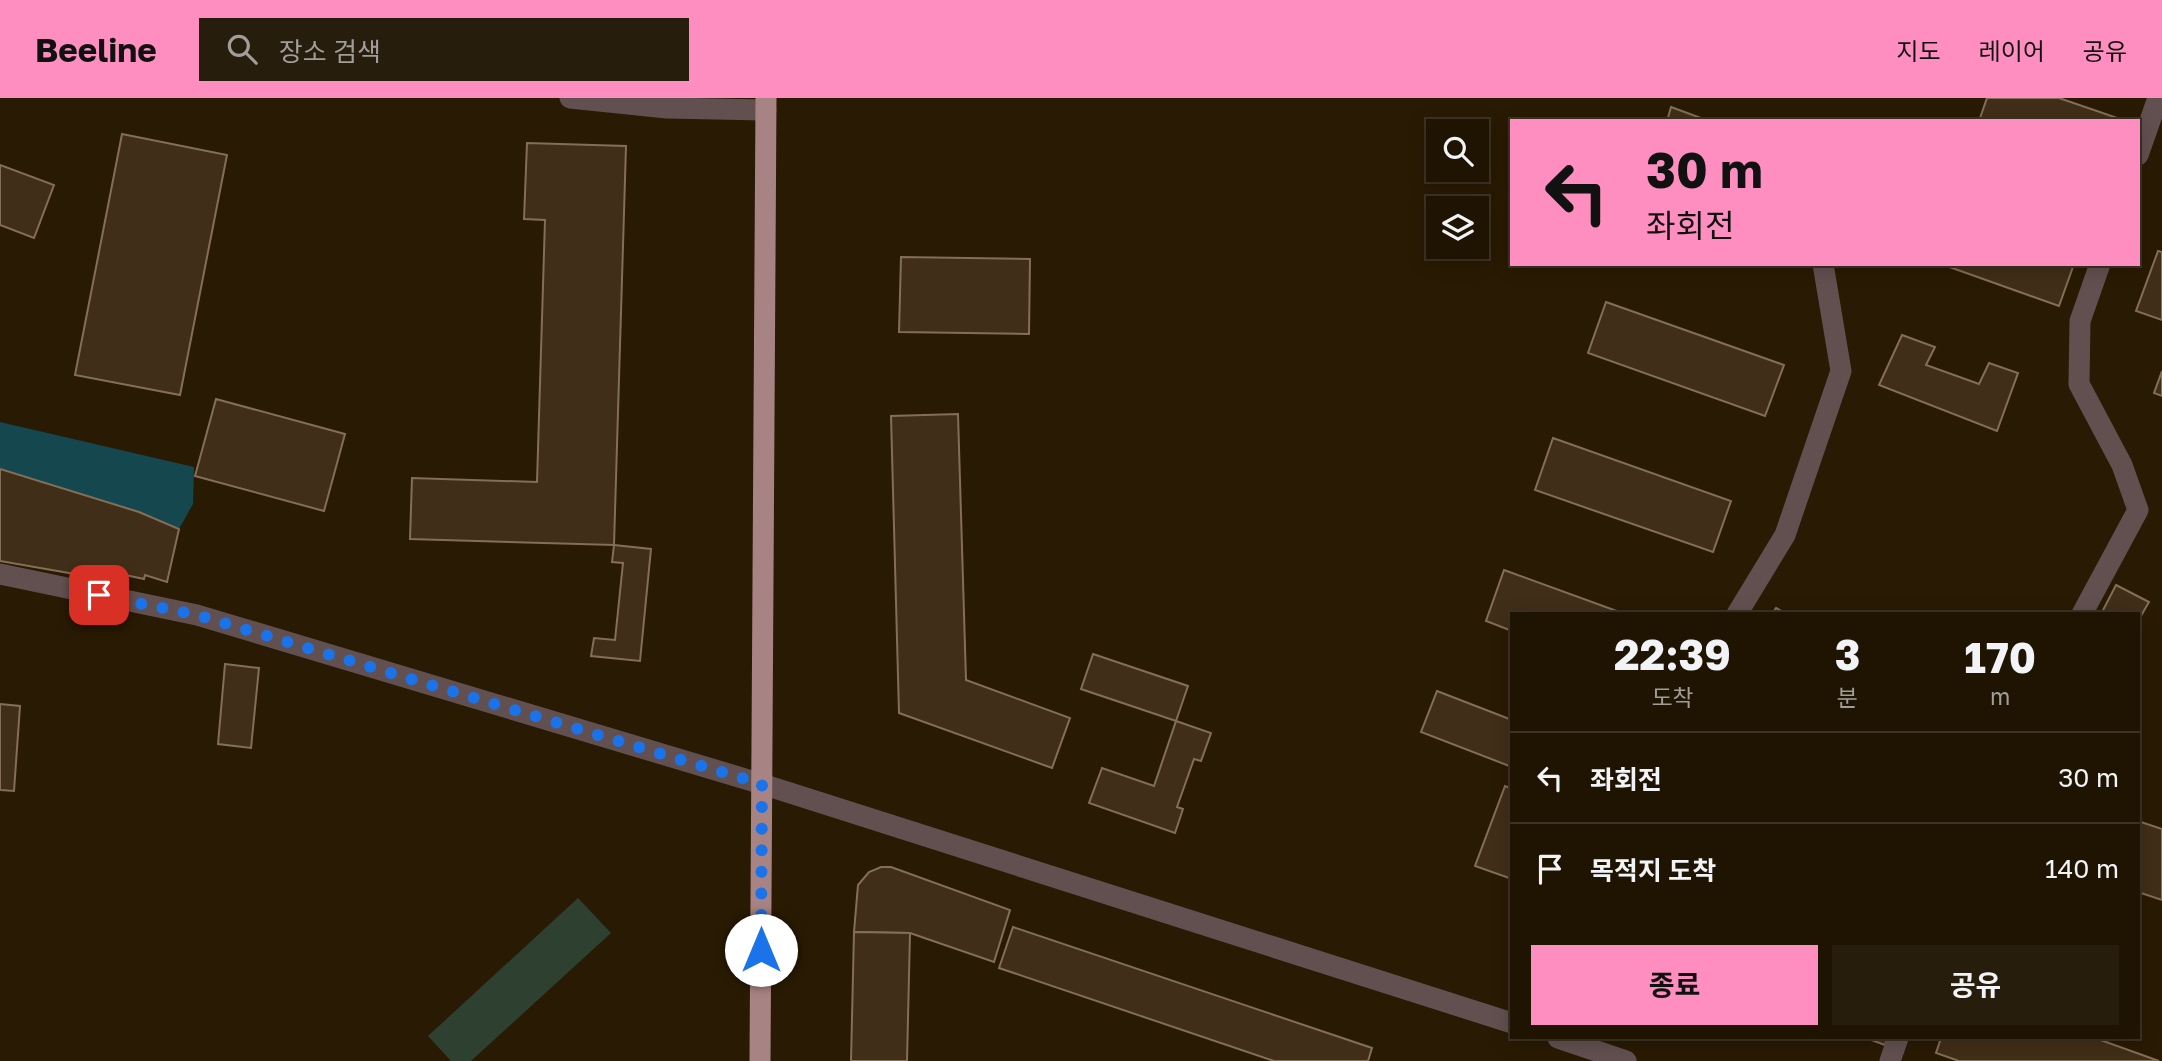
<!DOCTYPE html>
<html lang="ko">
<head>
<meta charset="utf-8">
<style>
	body { margin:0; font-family:"Golos Text","Noto Sans KR",sans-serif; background:#271d0c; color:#f1f3f6; height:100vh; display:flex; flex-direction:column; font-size:26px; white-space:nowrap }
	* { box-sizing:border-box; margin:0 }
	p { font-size:23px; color:#a19e99 }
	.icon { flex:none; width:38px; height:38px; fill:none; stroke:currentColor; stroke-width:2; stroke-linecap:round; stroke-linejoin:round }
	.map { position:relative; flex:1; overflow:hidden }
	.panel { position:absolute; left:1510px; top:514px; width:630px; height:427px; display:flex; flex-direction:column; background:#1f1402; border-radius:0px; box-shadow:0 4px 18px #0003,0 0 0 2px #3c3324 }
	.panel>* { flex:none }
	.banner { position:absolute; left:1510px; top:21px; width:630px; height:147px; border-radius:0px; box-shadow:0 4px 18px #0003,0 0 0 2px #3c3324; background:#fd8ebf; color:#111; overflow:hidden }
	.fabs { position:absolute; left:1426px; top:21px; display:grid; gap:14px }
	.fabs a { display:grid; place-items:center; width:63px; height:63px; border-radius:0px; background:#1f1402; box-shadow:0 4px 18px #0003,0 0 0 2px #3c3324; font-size:35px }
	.pin { position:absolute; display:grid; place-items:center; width:60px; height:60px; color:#fff; margin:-30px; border-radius:14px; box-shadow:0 4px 10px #0006 }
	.me { position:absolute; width:77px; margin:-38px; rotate:0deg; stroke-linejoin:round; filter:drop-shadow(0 0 5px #0008) }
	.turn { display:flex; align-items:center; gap:24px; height:147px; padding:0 21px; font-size:32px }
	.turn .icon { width:91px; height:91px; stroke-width:2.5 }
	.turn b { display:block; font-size:49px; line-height:60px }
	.eta { display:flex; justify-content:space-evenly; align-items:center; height:119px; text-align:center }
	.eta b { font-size:42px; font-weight:700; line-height:49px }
	.action { display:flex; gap:14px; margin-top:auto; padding:14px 21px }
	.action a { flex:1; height:80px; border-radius:0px; background:#fd8ebf; color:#111; font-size:28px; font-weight:700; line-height:80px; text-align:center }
	.action a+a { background:#271d0c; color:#f1f3f6 }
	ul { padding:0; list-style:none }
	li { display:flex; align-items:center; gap:21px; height:91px; padding:0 21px; border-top:2px solid #3c3324 }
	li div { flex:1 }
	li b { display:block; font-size:26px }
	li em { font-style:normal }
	header { display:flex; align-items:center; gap:42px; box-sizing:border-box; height:98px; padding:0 35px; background:#fd8ebf; color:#111 }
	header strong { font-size:33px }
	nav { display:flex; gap:38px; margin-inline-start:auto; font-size:24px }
	.search { width:490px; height:63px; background:#271d0c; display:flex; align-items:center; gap:18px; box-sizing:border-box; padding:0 24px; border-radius:0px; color:#a19e99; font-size:26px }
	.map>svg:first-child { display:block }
	.green { fill:#2e4131 }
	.water { fill:#15474e }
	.building { fill:#412e18; stroke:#846e57; stroke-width:2 }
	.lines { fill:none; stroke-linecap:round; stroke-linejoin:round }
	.minor { stroke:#625050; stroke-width:21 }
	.major { stroke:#a88383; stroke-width:21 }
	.route { stroke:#1a73e8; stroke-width:12; stroke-dasharray:0 21.6 }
</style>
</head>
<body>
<header>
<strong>Beeline</strong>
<div class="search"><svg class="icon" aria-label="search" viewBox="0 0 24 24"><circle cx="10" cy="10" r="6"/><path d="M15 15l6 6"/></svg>장소 검색</div>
<nav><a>지도</a><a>레이어</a><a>공유</a></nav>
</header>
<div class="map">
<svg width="2162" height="963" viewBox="0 0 2162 963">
	<rect width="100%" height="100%" fill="#291a03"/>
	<path class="green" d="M578 800 611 835 471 963H451L428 938Z"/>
	<path class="water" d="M0 324 194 369 193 406 179 431 0 371Z"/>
	<g class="building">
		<path d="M1987 0H2059L2126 23H1979Z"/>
		<path d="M1671 9 1709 23H1667Z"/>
		<path d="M122 36 227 57 180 297 75 277Z"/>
		<path d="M527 45 626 48 614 447 410 441 412 380 537 384 545 122 524 121Z"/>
		<path d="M0 67 54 87 34 140 0 127Z"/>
		<path d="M2158 153 2162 154V222L2136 213Z"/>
		<path d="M901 159 1030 161 1029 236 899 234Z"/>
		<path d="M1941 166H2074L2059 208Z"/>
		<path d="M1606 204 1784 267 1765 318 1588 255Z"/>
		<path d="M1902 237 1935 249 1926 267 1979 286 1989 265 2018 275 1997 333 1879 287Z"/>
		<path d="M2162 273V298L2154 295Z"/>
		<path d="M216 301 345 336 324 413 195 378Z"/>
		<path d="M958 316 966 582 1070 620 1052 670 899 615 891 318Z"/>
		<path d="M1553 340 1731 403 1713 454 1535 392Z"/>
		<path d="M0 371 139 414 179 431 167 484 145 477 144 481 116 475 115 483 0 463Z"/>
		<path d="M614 447 651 451 640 563 591 558 594 540 615 542 623 465 612 464Z"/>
		<path d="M1504 472 1625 516H1512V533L1486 523Z"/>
		<path d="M2116 487 2149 504 2138 523V516H2101Z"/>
		<path d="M1776 510 1787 516H1772Z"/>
		<path d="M1093 556 1188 588 1176 623 1081 591Z"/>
		<path d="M225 566 259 570 251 650 218 646Z"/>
		<path d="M1437 593 1512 622V669L1421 634Z"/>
		<path d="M0 606 20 608 14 693 0 692Z"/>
		<path d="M1176 623 1211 635 1201 663 1194 661 1177 709 1183 711 1175 735 1089 705 1102 670 1154 688Z"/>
		<path d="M1505 688 1512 691V781L1475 768Z"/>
		<path d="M2138 723 2162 731V802L2138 794Z"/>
		<path d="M881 769H891L1010 812 994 864 910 835 854 834 858 787 869 774Z"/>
		<path d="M1013 829 1372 950 1368 963H1274L999 870Z"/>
		<path d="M854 834 910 835 907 963H851Z"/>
		<path d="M1866 940H1888L1885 947Z"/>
		<path d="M1941 940H2095L2159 963H1959L1936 955Z"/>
	</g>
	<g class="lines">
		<g class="minor">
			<path d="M570 0 667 10 766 12"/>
			<path d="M2138 57 2158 0"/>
			<path d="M0 476 197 517 762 686 1512 925"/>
			<path d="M1737 516 1785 437 1841 273 1823 166"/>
			<path d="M2082 516 2138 412 2122 367 2079 286 2080 223 2100 166"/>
			<path d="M1558 940 1626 963"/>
			<path d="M1890 963 1898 940"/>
		</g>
		<path class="major" d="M760 963 766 0"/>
	</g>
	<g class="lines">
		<path class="route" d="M99 497 197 517 762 686 761 852"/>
	</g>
</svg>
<div class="fabs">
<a><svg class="icon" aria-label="search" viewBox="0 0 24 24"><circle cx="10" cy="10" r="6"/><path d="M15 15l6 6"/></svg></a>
<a><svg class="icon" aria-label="layers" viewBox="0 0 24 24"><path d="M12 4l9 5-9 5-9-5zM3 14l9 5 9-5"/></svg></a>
</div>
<div class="pin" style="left:99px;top:497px;background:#d93025"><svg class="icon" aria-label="arrive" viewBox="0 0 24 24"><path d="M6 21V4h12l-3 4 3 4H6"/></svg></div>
<svg class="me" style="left:761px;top:852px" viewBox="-20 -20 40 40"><circle r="19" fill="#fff"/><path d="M0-13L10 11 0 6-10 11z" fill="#1a73e8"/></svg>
<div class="banner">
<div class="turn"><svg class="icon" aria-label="left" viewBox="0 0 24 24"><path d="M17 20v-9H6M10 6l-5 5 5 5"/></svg><div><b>30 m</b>좌회전</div></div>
</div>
<section class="panel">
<div class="eta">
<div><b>22:39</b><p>도착</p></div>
<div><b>3</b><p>분</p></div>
<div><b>170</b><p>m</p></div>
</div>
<ul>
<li><svg class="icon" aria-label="left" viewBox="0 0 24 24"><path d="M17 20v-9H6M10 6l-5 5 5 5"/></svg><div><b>좌회전</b></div><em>30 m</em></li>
<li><svg class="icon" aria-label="arrive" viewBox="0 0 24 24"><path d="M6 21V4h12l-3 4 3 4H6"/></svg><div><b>목적지 도착</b></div><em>140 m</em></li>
</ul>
<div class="action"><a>종료</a><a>공유</a></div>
</section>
</div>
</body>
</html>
